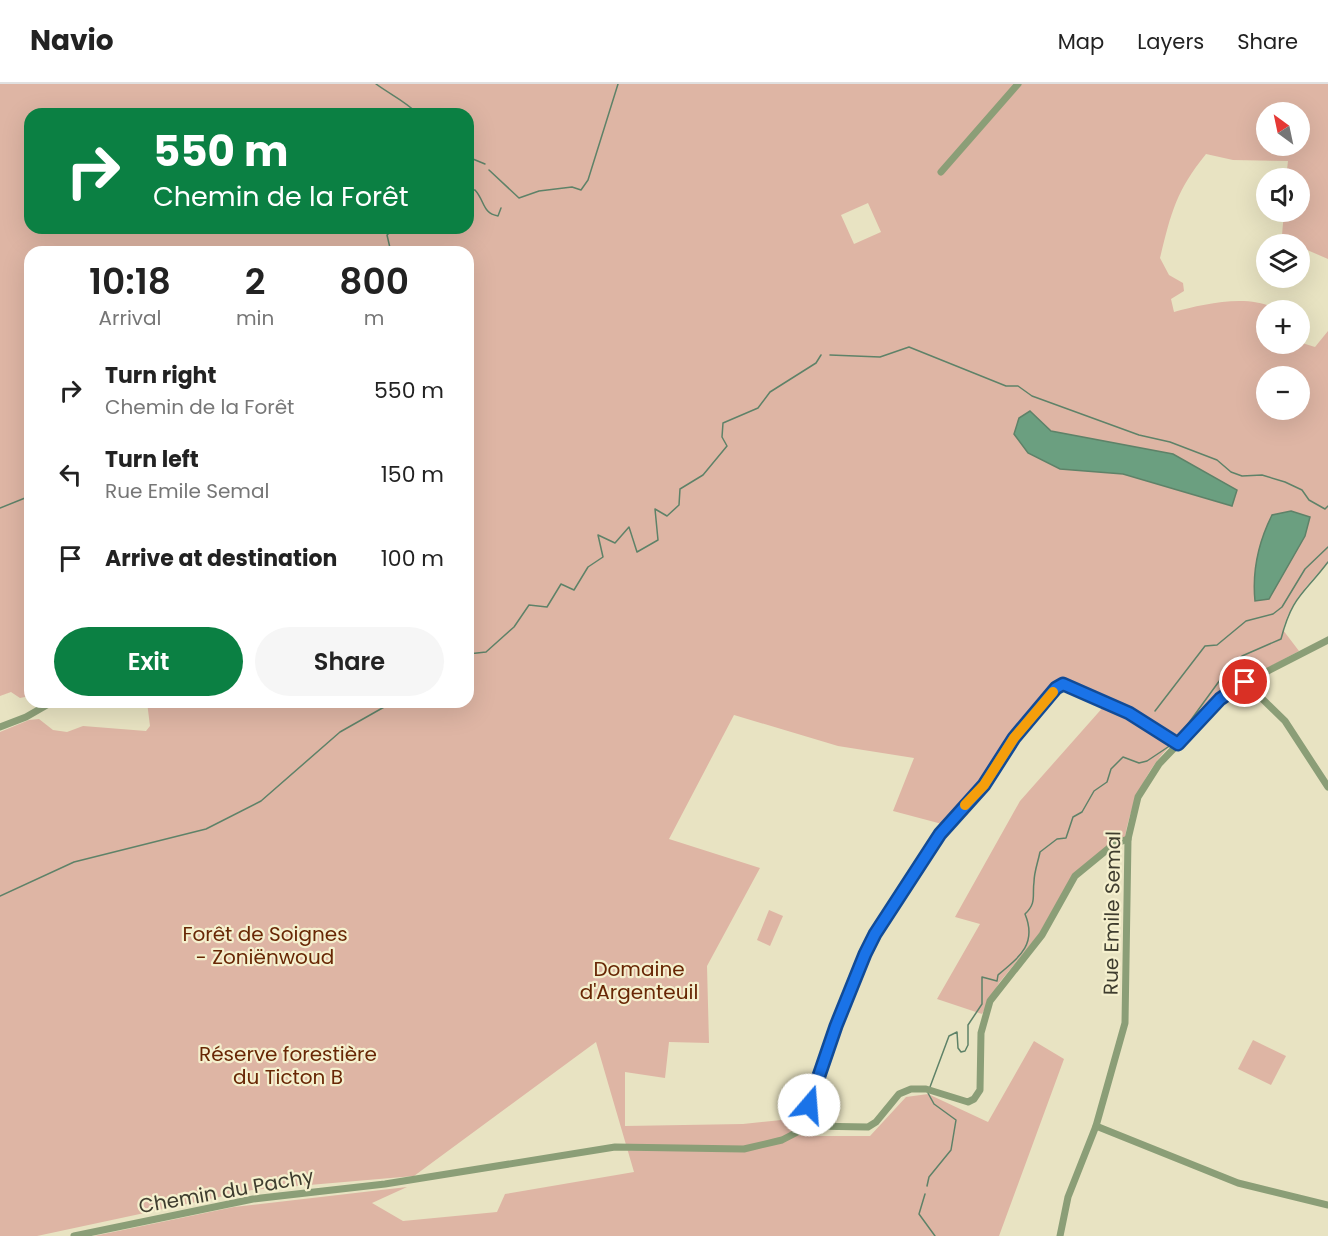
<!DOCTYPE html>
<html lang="en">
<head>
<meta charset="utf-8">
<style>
	body { margin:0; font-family:Poppins,sans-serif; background:#f6f6f6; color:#222; height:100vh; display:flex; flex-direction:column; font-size:22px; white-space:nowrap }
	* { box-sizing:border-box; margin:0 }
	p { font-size:20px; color:#767676 }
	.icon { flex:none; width:33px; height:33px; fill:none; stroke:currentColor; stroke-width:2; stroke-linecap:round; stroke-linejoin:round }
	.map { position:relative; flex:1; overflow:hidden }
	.panel { position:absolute; left:24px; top:162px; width:450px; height:462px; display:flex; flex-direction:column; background:#fff; border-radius:18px; box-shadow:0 6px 24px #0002 }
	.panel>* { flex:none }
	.banner { position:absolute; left:24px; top:24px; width:450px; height:126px; border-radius:18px; box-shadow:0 6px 24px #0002; background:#0b8043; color:#fff; overflow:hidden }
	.needle { width:39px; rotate:327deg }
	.tools { position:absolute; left:1256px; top:18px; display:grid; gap:12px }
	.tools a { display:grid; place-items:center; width:54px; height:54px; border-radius:50%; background:#fff; box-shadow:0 6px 24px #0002; font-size:30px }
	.pin { position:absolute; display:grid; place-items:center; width:51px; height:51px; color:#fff; margin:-26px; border:3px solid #fff; border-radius:50%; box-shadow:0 2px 6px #0007 }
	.me { position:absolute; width:66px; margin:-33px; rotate:18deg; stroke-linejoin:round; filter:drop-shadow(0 0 4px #0008) }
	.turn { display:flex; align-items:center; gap:21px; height:126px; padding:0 30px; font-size:27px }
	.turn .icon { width:78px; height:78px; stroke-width:2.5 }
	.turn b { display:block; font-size:42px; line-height:51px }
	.eta { display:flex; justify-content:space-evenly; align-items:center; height:102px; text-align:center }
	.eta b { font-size:36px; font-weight:600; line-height:42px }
	.action { display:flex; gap:12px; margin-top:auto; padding:12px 30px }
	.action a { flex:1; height:69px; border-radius:36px; background:#0b8043; color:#fff; font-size:24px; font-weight:600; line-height:69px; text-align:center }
	.action a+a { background:#f6f6f6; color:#222 }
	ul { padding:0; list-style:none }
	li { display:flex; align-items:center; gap:18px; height:84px; padding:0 30px }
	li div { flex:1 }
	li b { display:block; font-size:22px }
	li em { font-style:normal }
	header { display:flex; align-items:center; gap:36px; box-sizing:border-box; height:84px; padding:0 30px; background:#fff; border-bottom:2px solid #e0e0e0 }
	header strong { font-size:28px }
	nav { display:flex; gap:33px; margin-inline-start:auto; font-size:21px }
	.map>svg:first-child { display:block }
	.green { fill:#deb5a4; fill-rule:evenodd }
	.water { fill:#6b9f80; stroke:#5e8268; stroke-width:1.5 }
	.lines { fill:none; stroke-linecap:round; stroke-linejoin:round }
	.stream { stroke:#5e8268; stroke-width:1.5 }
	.minor { stroke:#8b9e77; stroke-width:7 }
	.route-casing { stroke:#114b97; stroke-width:15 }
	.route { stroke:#1a73e8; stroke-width:10 }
	.slow { stroke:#f59e0b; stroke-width:10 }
	.labels { text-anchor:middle; stroke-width:4.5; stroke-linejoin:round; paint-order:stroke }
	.street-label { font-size:20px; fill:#3f3d2f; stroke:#f5f0ce }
	.park-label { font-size:20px; fill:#682705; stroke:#f5f0ce }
</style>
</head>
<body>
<header>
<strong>Navio</strong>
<nav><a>Map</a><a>Layers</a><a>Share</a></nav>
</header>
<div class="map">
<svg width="1328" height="1152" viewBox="0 0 1328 1152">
	<rect width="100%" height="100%" fill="#e8e3c2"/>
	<g class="green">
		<path d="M0 0H1328V175L1291 159 1282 151 1284 128H1299V94H1286L1288 77 1233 76 1206 70C1176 107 1171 129 1160 174L1169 191 1183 199 1184 207 1171 215 1174 228C1203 220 1251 209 1277 226H1266V260L1299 258 1315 263 1328 247V478C1309 500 1290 517 1283 546L1299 567 1228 605 1194 638 1192 637 1177 655 1110 615 1062 598 982 700 942 740 893 727 914 674 838 662 734 631 669 755 760 784 707 882 709 959 669 958 665 994 625 988V1042L743 1040 801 1034V1052H870L906 1013 928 1010 988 1038 1034 957 1064 975 999 1152H94L234 1123 407 1103 372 1119 403 1137 497 1128 505 1110 634 1088 596 958 414 1092 252 1106 37 1152H0V648L29 636 39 635 53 646 67 648 83 642 146 647 150 642 147 618H468V168H30V612L20 614 11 608 0 612ZM1266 28H1299V62H1266ZM30 30H468V144H30ZM868 119 881 148 854 160 841 131ZM1266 292H1299V326H1266ZM1030 327 1051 347 1231 422 1123 390 1060 385Z"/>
		<path d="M1105 621 1171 661C1147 684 1131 718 1125 753L1113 757 1073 790 1039 850 999 899 982 930 937 915 980 840 955 833 1020 717Z"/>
		<path d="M769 826 783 832 770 862 757 856Z"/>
		<path d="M1253 956 1286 972 1271 1001 1238 985Z"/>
	</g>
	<g class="water">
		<path d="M1030 327 1051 347 1173 370 1237 406 1232 422 1123 390 1060 385 1028 369 1014 350 1019 334Z"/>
		<path d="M1291 427 1310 433 1305 452 1269 515 1255 517C1252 487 1258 459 1272 431Z"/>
	</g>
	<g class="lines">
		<g class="stream">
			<path d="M376 0C391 11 405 17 418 30"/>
			<path d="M468 73 485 80"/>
			<path d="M489 86 519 114 539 107 572 103 581 106 588 96 618 0"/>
			<path d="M468 106H475C485 117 482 129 498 132L501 124"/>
			<path d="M384 168 390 164 387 151 395 144"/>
			<path d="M830 271 880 273 909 263 1006 302H1018L1032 312 1139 351 1170 358 1217 376 1231 388 1242 392 1262 391 1285 398 1302 406 1309 416 1325 425 1328 422"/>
			<path d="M0 424 30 412"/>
			<path d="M468 570 486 568 514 543 529 521 547 523 561 500 574 506 588 483 603 473 598 451 615 459 629 443 637 468 658 456 655 425 667 432 679 421 680 405 703 391 727 362 722 353 723 339 758 324 770 308 816 279 821 271"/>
			<path d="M1155 627 1205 562 1217 561 1246 537 1273 530 1282 523 1305 485 1328 463"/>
			<path d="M1177 655 1228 585 1242 572 1281 555C1292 512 1303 511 1328 478"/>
			<path d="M0 812 74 778 206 745 261 717 340 648 393 618"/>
			<path d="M930 1003 949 952 957 948 958 964 961 968 965 967 968 961V941L982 920V893L997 897 998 891C1021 872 1037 859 1025 830 1037 819 1032 811 1034 798 1034 788 1038 778 1040 768L1057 755 1066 754 1073 733 1082 728 1094 707 1107 698 1111 685 1123 673 1139 679 1147 677 1171 661"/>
			<path d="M927 1102 929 1093 951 1066 956 1036 934 1020 928 1009"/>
			<path d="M925 1110 919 1130 935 1152"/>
		</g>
		<g class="minor">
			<path d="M941 88 1018 0"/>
			<path d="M1245 598 1285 637 1328 703"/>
			<path d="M0 643 26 633 52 618"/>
			<path d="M809 1042V1021L814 1004 852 900 875 850 940 749 984 701 1014 654 1056 604 1063 600 1129 629 1178 660"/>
			<path d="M1096 1042 1238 1099 1328 1121"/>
			<path d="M74 1152 253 1115 385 1100 615 1063 744 1065 782 1056 809 1042 868 1043 876 1038 899 1010 911 1005H926L968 1018 974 1015 980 1006 981 949 990 917 1042 851 1075 792 1114 760 1128 755"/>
			<path d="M1060 1152 1068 1113 1096 1042 1125 939 1128 755 1138 713 1159 680 1229 607 1328 556"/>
		</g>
	</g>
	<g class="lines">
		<defs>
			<path id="route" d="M809 1021 836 942 865 870 875 850 940 750 984 701 1014 654 1056 604 1063 600 1129 629 1178 660 1220 615 1245 598"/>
		</defs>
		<use href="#route" class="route-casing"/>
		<use href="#route" class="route"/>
		<path class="slow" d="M965 721 984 701 1014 654 1053 608"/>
	</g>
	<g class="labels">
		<g class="street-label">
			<text transform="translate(1112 829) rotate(-89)" y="7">Rue Emile Semal</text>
			<text transform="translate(226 1107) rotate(-10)" y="7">Chemin du Pachy</text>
		</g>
		<g class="park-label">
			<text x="265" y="857">Forêt de Soignes<tspan x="265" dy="23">- Zoniënwoud</tspan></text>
			<text x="639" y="892">Domaine<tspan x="639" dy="23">d'Argenteuil</tspan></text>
			<text x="288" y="977">Réserve forestière<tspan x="288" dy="23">du Ticton B</tspan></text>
		</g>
	</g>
</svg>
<div class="tools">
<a><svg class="needle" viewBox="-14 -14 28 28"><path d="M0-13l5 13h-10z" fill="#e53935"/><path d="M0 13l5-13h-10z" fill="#767676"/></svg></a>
<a><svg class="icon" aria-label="sound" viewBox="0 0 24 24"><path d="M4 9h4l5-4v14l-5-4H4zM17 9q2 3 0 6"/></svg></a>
<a><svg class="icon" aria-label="layers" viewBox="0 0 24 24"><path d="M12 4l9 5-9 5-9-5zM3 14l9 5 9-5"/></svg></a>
<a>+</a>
<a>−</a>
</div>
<div class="pin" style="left:1245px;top:598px;background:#d93025"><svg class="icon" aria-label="arrive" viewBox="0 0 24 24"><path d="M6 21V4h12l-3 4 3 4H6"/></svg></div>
<svg class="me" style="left:809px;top:1021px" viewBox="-20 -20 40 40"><circle r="19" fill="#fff"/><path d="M0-13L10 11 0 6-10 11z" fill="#1a73e8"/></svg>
<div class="banner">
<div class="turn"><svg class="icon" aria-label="right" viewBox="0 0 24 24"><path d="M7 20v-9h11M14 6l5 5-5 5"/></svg><div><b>550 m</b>Chemin de la Forêt</div></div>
</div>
<section class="panel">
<div class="eta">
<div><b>10:18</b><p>Arrival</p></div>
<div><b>2</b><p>min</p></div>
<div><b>800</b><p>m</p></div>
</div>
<ul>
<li><svg class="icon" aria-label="right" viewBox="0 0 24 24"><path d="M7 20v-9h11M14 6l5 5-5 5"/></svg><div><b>Turn right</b><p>Chemin de la Forêt</p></div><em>550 m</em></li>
<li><svg class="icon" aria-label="left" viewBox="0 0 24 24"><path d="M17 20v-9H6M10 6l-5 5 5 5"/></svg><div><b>Turn left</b><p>Rue Emile Semal</p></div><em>150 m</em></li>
<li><svg class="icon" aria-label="arrive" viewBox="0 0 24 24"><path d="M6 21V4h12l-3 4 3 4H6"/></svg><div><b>Arrive at destination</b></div><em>100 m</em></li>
</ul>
<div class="action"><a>Exit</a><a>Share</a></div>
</section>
</div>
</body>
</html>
